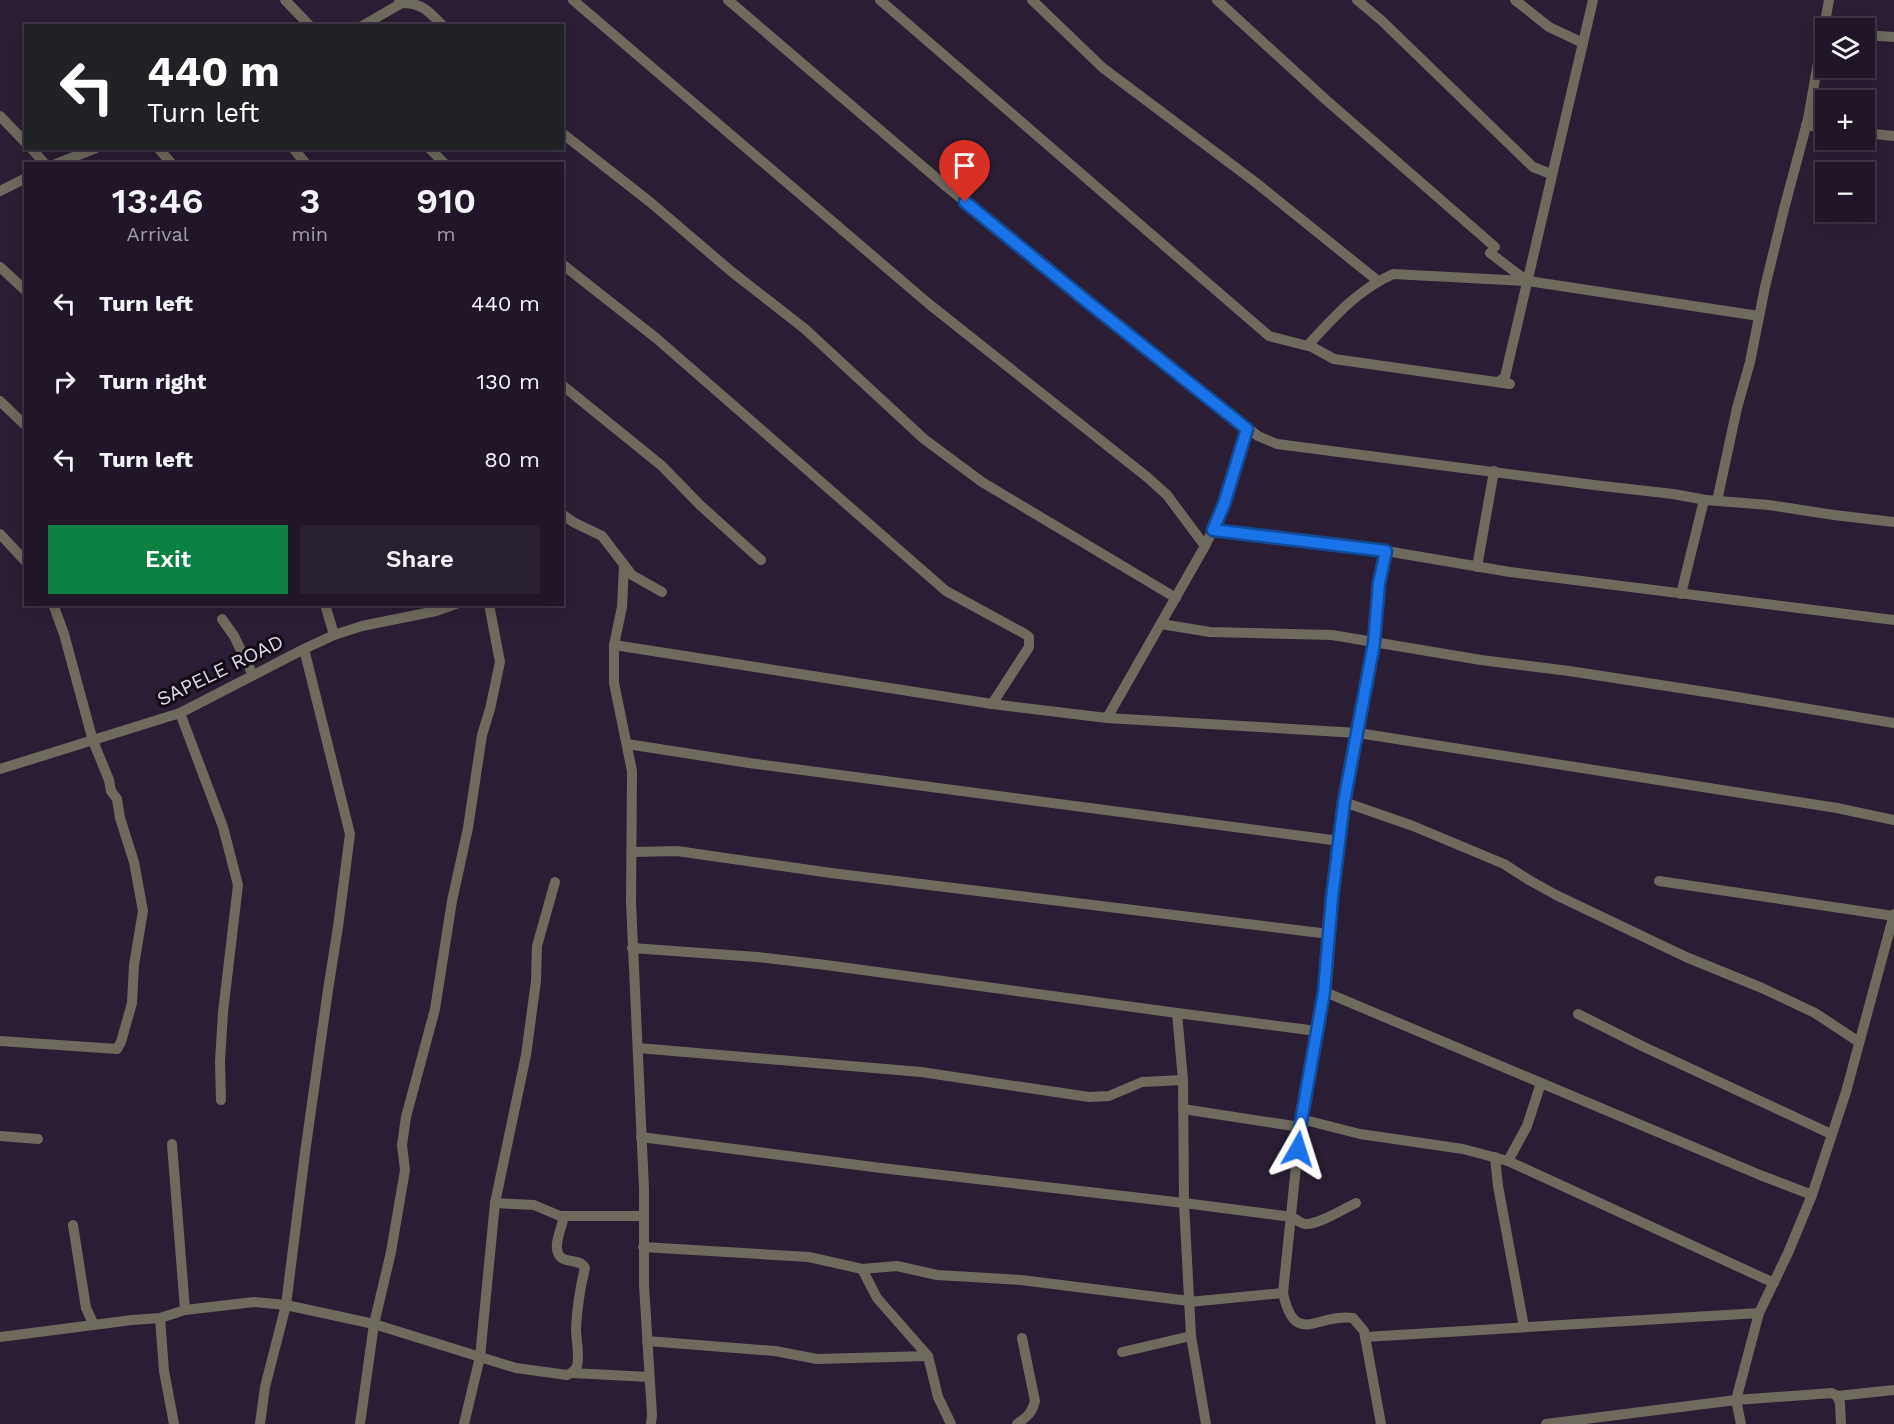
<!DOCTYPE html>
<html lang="en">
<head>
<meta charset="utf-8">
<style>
	body { margin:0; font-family:"Work Sans",sans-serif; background:#281f2f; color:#f1f3f6; height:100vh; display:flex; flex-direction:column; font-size:22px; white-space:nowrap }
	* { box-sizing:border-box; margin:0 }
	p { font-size:20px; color:#a29fa7 }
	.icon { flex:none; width:33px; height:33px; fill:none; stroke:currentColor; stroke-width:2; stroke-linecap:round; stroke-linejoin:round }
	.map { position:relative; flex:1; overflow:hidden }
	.sheet { position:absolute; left:24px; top:162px; width:540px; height:444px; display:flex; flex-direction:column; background:#201627; border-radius:0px; box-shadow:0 3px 15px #0003,0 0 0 2px #3d3544 }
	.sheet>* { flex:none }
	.top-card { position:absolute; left:24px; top:24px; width:540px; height:126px; border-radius:0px; box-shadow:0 3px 15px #0003,0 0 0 2px #3d3544; background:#202124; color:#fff; overflow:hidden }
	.buttons { position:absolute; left:1815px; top:18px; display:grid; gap:12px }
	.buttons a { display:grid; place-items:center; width:60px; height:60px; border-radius:0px; background:#201627; box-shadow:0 3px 15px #0003,0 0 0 2px #3d3544; font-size:30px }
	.pin { position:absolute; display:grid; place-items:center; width:51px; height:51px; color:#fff; margin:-62px -26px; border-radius:50% 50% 50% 0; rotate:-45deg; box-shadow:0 0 6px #0007 }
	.pin .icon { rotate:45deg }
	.me { position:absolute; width:66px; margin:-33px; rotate:6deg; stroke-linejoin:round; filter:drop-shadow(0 0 4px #0008) }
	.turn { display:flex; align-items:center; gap:21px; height:126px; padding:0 24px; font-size:27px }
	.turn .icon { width:78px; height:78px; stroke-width:2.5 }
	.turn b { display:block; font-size:42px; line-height:51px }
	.eta { display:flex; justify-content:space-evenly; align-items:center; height:102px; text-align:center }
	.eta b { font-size:36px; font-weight:600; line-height:42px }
	.action { display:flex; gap:12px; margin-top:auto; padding:12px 24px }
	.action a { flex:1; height:69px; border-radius:0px; background:#0b8043; color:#fff; font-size:24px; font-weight:600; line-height:69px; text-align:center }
	.action a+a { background:#281f2f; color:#f1f3f6 }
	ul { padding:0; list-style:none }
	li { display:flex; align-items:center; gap:18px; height:78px; padding:0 24px }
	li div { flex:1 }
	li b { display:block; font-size:22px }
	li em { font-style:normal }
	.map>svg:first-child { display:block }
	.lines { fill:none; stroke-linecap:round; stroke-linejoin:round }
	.minor { stroke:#6f6a5e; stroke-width:10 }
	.route-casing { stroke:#114b97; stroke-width:15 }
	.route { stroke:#1a73e8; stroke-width:10 }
	.labels { text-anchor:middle; stroke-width:6; stroke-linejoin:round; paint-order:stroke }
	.street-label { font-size:20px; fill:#e0d8e6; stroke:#100b14 }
</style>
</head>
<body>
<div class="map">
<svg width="1894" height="1424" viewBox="0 0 1894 1424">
	<rect width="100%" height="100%" fill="#2b1e34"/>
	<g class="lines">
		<g class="minor">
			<path d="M285 0 310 26"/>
			<path d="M399 0 402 3C423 3 429 12 443 26"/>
			<path d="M573 0 929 304 1147 477 1167 495 1205 546"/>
			<path d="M728 0 948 188 1084 299 1258 436 1277 444 1594 485 1673 494 1706 500 1769 505 1834 515 1894 522"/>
			<path d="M880 0 1269 336 1312 347 1334 359 1510 384"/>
			<path d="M1032 0 1103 68 1255 182 1378 281"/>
			<path d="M1217 0 1325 99 1495 247"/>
			<path d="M1357 0 1381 20 1533 167 1551 174"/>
			<path d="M1515 0 1549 27 1583 43"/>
			<path d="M362 26 402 3"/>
			<path d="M1864 35 1894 37"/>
			<path d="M0 116 26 143"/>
			<path d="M1806 125 1826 128"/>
			<path d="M562 133 650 202 732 272 805 329 924 439 982 482 1176 598"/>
			<path d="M1864 133 1894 136"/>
			<path d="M31 148 45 164"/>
			<path d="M158 148 172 164"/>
			<path d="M293 148 306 164"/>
			<path d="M429 148 445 164"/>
			<path d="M56 164 96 148"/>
			<path d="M0 191 26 178"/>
			<path d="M1490 253 1527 281"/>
			<path d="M562 264 656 338 946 591 1025 634 1029 637V647L992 704"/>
			<path d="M0 267 26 291"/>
			<path d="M1312 347 1310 343C1336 315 1358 290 1393 274L1528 281 1759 316"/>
			<path d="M1498 382 1505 377 1593 0"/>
			<path d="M562 385 662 466 700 505 761 560"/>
			<path d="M0 401 26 426"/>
			<path d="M1717 501 1737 408 1750 362 1765 287 1784 209 1808 119 1829 0"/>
			<path d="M562 514 573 522 602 536 632 575 662 592"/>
			<path d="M1213 530 1386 551 1379 583 1374 643 1344 802 1332 898 1325 992 1300 1127 1283 1293C1295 1348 1317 1313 1353 1318L1364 1331 1381 1424"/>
			<path d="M0 534 26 562"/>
			<path d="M1386 551 1510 572 1894 620"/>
			<path d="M624 565 622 607 614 645V683L632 771 631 902 644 1189V1285L652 1415 651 1424"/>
			<path d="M1477 567 1494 471"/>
			<path d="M1681 594 1704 500H1706"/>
			<path d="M325 604 334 635"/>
			<path d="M222 619 234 636 253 675"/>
			<path d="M1161 624 1210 632 1332 635 1481 660 1569 671 1719 694 1894 723"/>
			<path d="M614 645 992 704 1107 718 1358 733 1837 808 1894 820"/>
			<path d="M180 713 223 827 238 885 223 1012 220 1062 221 1100"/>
			<path d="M1107 718 1205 546 1225 504 1247 429"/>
			<path d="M627 744 749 763 1340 841"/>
			<path d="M0 769 180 713 304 649 334 635 362 626 436 611 456 604"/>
			<path d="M1344 802 1413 826 1504 864 1529 880 1556 895 1686 957 1762 988 1815 1013 1859 1042"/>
			<path d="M632 852 677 851 831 873 1329 934"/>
			<path d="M1659 881 1894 916"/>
			<path d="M632 948 757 957 826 965 1177 1013 1183 1080 1184 1203 1292 1217C1296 1219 1300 1223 1305 1224 1319 1225 1343 1209 1356 1203"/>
			<path d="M1325 992 1760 1175 1812 1195"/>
			<path d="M1177 1013 1317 1031"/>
			<path d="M1578 1014 1642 1046 1831 1134"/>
			<path d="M0 1041 117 1049 121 1042 132 1003 134 965 143 911 134 862 120 818 117 799 111 791 109 780 93 741 64 634 53 604"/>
			<path d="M638 1048 921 1072 1089 1097 1109 1096 1142 1082 1183 1080"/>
			<path d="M1183 1109 1300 1127"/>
			<path d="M1301 1119 1360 1134 1463 1149 1508 1161 1774 1283"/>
			<path d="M0 1136 38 1139"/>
			<path d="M641 1137 881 1168 1184 1203 1191 1336 1206 1424"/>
			<path d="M172 1144 185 1310"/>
			<path d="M1495 1157 1498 1186 1524 1327"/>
			<path d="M1508 1161 1527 1126 1541 1083"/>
			<path d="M560 1216H643"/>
			<path d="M73 1225 86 1308 94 1325"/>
			<path d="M643 1247 809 1257 862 1269 877 1298 928 1356 817 1359 775 1351 647 1341"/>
			<path d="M862 1269 897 1266 937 1275 1021 1280 1189 1301"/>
			<path d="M1189 1302 1283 1293"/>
			<path d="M160 1318 164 1371 174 1424"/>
			<path d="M0 1337 132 1320 160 1318 185 1310 254 1302 286 1305 374 1324 516 1368 567 1375C572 1373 575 1371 577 1366 580 1355 576 1340 576 1329 577 1308 580 1288 585 1268 580 1257 562 1265 558 1253 554 1245 561 1229 563 1220L560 1216 534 1205 495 1203"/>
			<path d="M1365 1337 1759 1313"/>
			<path d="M1122 1352 1191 1336"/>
			<path d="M928 1356 938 1397 951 1424"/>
			<path d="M572 1373 649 1377"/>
			<path d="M1837 1396 1840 1403 1841 1424"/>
			<path d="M260 1424 265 1387 286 1305 305 1153 328 990 338 927 350 834 304 649"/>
			<path d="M360 1424 374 1324 391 1252 405 1170 402 1145 406 1117 435 1009 452 901 468 828 482 735 490 709 500 662 489 604"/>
			<path d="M464 1424 480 1357 495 1203 526 1055 536 981 537 946 555 882"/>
			<path d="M1017 1424C1027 1417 1032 1413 1035 1401L1022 1338"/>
			<path d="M1546 1424 1736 1400 1832 1393 1837 1396 1894 1390"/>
			<path d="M1741 1424 1736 1400 1759 1313 1788 1253 1812 1195 1846 1092 1894 914"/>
		</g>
	</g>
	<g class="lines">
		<defs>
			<path id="route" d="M965 202 1084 299 1247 429 1224 504 1213 530 1386 551 1379 583 1374 643 1344 802 1332 898 1324 992 1300 1127 1298 1149"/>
		</defs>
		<use href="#route" class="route-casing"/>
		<use href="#route" class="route"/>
	</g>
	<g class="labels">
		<g class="street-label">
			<text transform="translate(220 670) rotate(-26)" y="7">SAPELE ROAD</text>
		</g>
	</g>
</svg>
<div class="buttons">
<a><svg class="icon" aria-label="layers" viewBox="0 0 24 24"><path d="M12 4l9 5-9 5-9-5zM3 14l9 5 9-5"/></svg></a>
<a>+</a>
<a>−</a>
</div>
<div class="pin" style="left:965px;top:202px;background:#d93025"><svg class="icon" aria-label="arrive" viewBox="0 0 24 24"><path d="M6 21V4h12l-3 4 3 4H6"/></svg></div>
<svg class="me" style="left:1298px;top:1149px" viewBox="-20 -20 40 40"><path d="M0-17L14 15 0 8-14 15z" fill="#1a73e8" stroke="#fff" stroke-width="4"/></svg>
<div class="top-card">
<div class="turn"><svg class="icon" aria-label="left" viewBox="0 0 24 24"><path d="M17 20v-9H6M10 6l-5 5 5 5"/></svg><div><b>440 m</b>Turn left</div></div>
</div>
<section class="sheet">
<div class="eta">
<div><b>13:46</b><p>Arrival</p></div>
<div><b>3</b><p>min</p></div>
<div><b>910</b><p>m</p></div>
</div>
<ul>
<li><svg class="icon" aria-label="left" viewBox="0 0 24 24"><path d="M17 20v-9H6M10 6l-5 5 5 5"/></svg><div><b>Turn left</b></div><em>440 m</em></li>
<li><svg class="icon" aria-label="right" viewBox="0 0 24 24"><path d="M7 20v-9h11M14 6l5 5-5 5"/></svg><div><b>Turn right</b></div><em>130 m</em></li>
<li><svg class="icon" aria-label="left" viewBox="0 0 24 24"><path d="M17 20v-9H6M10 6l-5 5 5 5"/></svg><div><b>Turn left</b></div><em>80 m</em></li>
</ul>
<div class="action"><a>Exit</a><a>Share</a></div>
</section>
</div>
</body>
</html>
